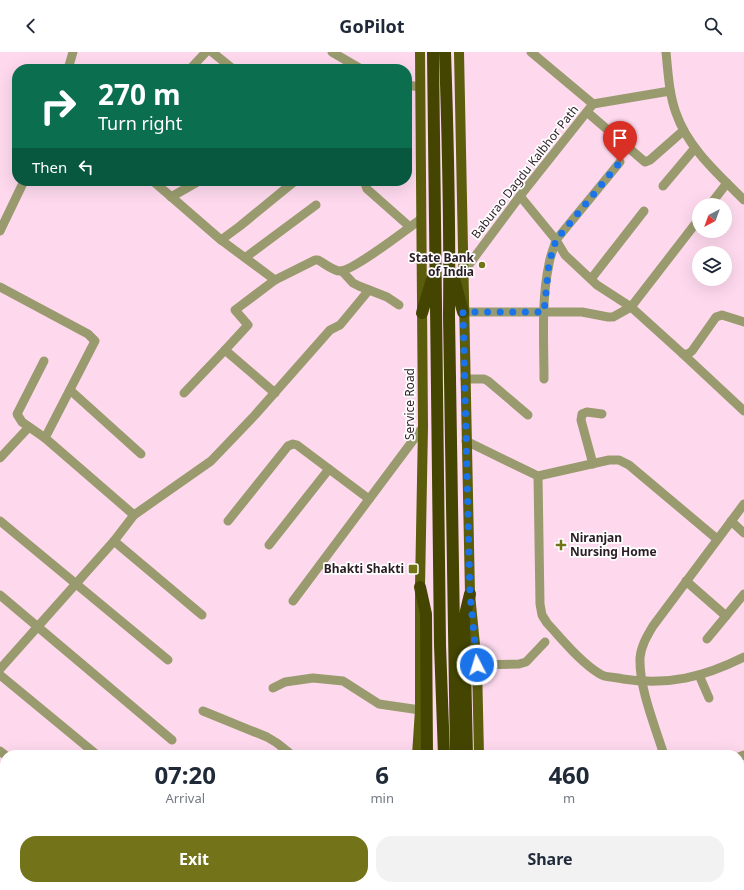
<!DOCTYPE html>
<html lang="en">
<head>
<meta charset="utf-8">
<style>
	body { margin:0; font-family:"Noto Sans",sans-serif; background:#f2f2f3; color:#1f2937; height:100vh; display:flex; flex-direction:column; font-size:15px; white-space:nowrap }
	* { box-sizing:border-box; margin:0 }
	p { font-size:13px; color:#747a83 }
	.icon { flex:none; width:22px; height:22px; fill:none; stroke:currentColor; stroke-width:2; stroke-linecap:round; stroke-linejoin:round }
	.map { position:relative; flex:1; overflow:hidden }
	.sheet { position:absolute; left:0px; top:698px; width:744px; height:140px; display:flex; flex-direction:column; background:#fff; border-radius:16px 16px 0 0; box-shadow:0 4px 16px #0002 }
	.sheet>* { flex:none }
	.hud { position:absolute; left:12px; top:12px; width:400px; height:122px; border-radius:16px; box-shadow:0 4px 16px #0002; background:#0b6e4f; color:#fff; overflow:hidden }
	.needle { width:26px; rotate:221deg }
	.buttons { position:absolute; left:692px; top:146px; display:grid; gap:8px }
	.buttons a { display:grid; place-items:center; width:40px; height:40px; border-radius:50%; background:#fff; box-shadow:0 4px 16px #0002; font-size:20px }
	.pin { position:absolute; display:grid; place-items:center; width:34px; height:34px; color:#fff; margin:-41px -17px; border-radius:50% 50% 50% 0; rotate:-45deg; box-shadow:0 0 4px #0007 }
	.pin .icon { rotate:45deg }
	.me { position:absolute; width:44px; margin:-22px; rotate:355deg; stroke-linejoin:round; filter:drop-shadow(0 0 3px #0008) }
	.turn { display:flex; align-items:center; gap:14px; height:84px; padding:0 20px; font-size:18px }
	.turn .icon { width:52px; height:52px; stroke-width:2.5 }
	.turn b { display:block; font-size:28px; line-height:34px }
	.then { display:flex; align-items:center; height:38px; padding:0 20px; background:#0003; gap:8px; font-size:15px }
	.eta { display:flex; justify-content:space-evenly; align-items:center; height:68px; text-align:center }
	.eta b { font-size:24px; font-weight:700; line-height:28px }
	.primary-button { display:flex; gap:8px; margin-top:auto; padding:8px 20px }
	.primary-button a { flex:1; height:46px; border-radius:16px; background:#73741a; color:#fff; font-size:16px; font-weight:700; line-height:46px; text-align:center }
	.primary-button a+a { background:#f2f2f3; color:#1f2937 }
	header { display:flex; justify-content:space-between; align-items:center; height:52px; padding:0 20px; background:#fff; font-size:18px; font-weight:700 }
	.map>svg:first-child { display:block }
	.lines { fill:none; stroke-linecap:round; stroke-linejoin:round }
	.minor { stroke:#999b6e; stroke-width:9 }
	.major { stroke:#5b5c0c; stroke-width:10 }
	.highway { stroke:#444500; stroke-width:12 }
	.route { stroke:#1a73e8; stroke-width:7; stroke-dasharray:0 12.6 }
	.poi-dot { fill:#73741a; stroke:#fff; stroke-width:1.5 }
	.labels { text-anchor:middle; stroke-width:3.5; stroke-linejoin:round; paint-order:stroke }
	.street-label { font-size:12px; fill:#2a1d24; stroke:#fff }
	.poi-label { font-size:12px; font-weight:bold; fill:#2a1d24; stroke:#fff; text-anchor:end }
</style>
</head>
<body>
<header><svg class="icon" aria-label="back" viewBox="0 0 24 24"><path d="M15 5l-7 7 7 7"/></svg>GoPilot<svg class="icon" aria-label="search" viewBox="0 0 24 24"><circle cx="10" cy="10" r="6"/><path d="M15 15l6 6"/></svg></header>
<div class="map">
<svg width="744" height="838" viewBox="0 0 744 838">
	<rect width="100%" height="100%" fill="#fed9ee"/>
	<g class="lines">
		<g class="minor">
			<path d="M212 0 233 17"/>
			<path d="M332 0 361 17"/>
			<path d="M531 0 593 52 670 39"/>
			<path d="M666 0C668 20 669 42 676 61 688 96 718 122 744 148"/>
			<path d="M68 17 73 0"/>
			<path d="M190 17 206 0"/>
			<path d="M407 33 420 35"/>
			<path d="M587 60 645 110 650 108 683 79"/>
			<path d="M620 110 556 188 565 203 597 233 631 255 683 302H688L692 299 716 265 722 263 744 270"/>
			<path d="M153 129 221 188 275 228"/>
			<path d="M364 129 367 137 410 175"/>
			<path d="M663 134 695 96"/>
			<path d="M520 144 556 188C554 196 550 204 549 212 541 249 544 289 544 327"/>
			<path d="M171 145 199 129"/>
			<path d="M710 153 727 131"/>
			<path d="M0 179 24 129"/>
			<path d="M221 188 240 174 295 129"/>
			<path d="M246 205 316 153"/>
			<path d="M342 219 353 231 359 234 387 245 399 253"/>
			<path d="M462 222 520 144 593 52"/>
			<path d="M591 227 644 159"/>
			<path d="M0 235 88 282 95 289 45 386 134 463"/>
			<path d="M463 260H582L608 265H613L631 255 699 167"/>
			<path d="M225 298 275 341"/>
			<path d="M683 302 744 359"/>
			<path d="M44 309 17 362 22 370 45 386"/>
			<path d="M465 327H484L488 329 528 363"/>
			<path d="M70 338 141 402"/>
			<path d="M184 341 225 298 248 273 235 258 275 228 315 208H318C324 211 333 219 340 219 353 219 407 177 421 167"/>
			<path d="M466 389 538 424 609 408H619L629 413 717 487"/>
			<path d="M0 406 29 375"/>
			<path d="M593 412 581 368 582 362 587 360 602 362"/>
			<path d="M538 424 540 552 542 563 547 571C562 587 581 611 600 622 606 626 616 625 623 627 668 634 704 625 744 605"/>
			<path d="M0 469 168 608"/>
			<path d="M228 469 288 394 293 392 297 393 369 447"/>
			<path d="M731 469 744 481"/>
			<path d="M114 489 202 563"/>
			<path d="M269 493 329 417"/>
			<path d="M686 529 726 564 744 542"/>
			<path d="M0 543 172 688"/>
			<path d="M293 549 423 375"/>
			<path d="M707 587 726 564"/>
			<path d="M477 613 519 612 526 610 545 590"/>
			<path d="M0 617 114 489 134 463 211 409 255 363 330 278 340 273 369 238"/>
			<path d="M0 623 97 703"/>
			<path d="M699 623 709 646"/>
			<path d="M273 636 285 630 313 626 343 629 379 652 420 658"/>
			<path d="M203 659 267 685 277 691 292 703"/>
			<path d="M0 699 5 703"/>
			<path d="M664 703C655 674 639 636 640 606 641 594 647 584 653 574L744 452"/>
			<path d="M739 705 744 703"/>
			<path d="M739 733 744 731"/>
			<path d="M0 796 5 790"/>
			<path d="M739 815 744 820"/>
		</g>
		<g class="major">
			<path d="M459 0 470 542 477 613 479 703"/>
			<path d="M417 703 420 658V535L423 375 420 0"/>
			<path d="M0 813H5"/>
			<path d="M739 825H744"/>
			<path d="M0 827 5 828"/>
			<path d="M37 833 58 838"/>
			<path d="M168 833 280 838"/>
			<path d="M498 833 507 838"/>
			<path d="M593 838 657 833"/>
			<path d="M735 838 744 836"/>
		</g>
		<g class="highway">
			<path d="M433 0 440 593 444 703"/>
			<path d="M445 0C448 88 450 176 449 264L456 703"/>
			<path d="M453 223 463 260"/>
			<path d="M422 261 433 224"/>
			<path d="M420 535 426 562 427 703"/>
			<path d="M467 703 464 567 470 542"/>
			<path d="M462 833 474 838"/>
			<path d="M427 838 432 835 440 833"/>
		</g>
	</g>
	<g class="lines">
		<path class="route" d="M477 613 470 542 463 260H544L549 211 556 188 620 110"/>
	</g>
	<g class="poi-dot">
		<circle cx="482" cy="213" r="4"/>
		<path d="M559 487h4v4h4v4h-4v4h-4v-4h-4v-4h4z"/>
		<rect x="408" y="512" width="10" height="10" rx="2"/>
	</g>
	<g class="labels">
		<g class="street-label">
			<text transform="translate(525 120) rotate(-52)" y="4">Baburao Dagdu Kalbhor Path</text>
			<text transform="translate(410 352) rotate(-90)" y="4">Service Road</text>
		</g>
		<g class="poi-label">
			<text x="474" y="210">State Bank<tspan x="474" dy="14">of India</tspan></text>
			<text x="570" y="490" text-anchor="start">Niranjan<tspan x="570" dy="14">Nursing Home</tspan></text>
			<text x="404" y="521">Bhakti Shakti</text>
		</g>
	</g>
</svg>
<div class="buttons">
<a><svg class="needle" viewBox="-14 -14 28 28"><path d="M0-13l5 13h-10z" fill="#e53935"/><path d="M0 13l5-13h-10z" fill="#747a83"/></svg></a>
<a><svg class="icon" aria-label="layers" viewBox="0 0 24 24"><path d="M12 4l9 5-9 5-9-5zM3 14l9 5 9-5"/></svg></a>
</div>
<div class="pin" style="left:620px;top:110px;background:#d93025"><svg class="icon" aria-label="arrive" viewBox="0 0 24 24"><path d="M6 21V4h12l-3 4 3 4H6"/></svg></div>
<svg class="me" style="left:477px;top:613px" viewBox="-20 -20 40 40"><circle r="17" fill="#1a73e8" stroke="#fff" stroke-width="3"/><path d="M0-11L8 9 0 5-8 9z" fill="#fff"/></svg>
<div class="hud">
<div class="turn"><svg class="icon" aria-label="right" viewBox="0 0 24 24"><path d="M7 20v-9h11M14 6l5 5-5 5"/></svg><div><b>270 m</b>Turn right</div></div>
<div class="then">Then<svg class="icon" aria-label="left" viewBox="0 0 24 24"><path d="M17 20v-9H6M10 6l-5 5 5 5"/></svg></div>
</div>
<section class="sheet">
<div class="eta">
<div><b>07:20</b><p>Arrival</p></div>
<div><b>6</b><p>min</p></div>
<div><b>460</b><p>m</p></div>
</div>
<div class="primary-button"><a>Exit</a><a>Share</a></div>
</section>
</div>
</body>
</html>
